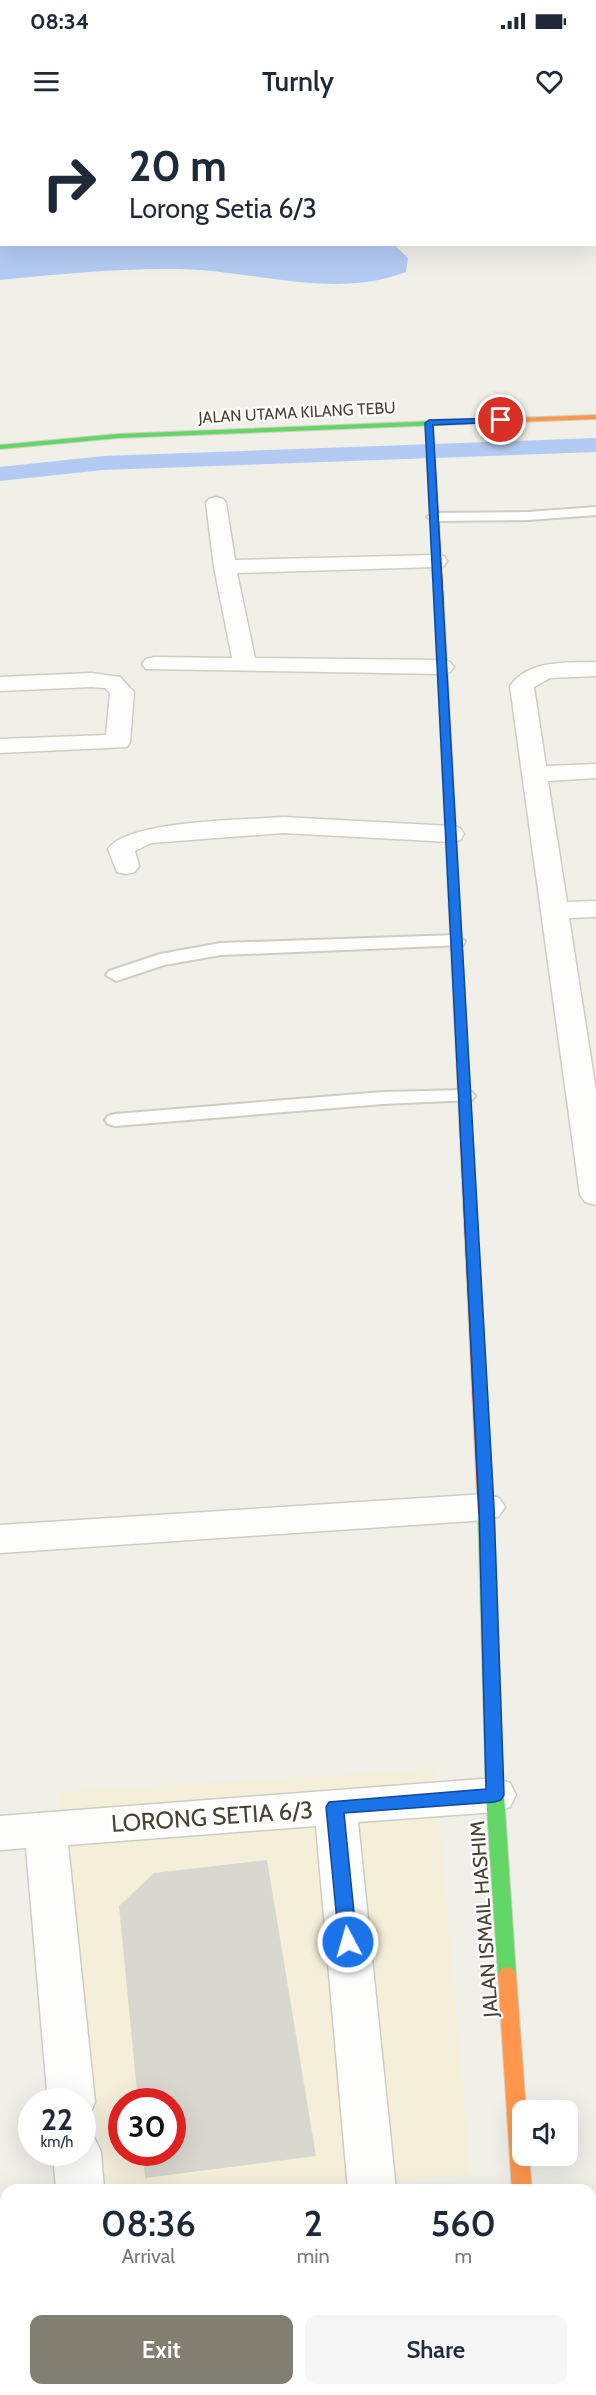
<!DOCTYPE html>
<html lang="en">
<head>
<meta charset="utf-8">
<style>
	body { margin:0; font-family:Cabin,sans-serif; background:#f6f6f7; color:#1f2937; height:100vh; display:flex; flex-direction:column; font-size:22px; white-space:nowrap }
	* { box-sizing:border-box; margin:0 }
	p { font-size:20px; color:#747a83 }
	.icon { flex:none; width:33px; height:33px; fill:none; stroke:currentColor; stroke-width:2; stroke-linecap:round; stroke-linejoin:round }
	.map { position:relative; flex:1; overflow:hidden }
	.panel { position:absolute; left:0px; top:2064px; width:597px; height:212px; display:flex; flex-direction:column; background:#fff; border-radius:18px 18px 0 0; box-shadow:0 6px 24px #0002 }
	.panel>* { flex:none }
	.guide { position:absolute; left:0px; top:0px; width:597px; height:126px; box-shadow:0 6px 24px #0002; background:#fff; color:#1f2937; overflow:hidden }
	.buttons { position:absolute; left:512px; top:1980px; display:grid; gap:12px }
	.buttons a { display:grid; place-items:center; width:66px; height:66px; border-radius:12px; background:#fff; box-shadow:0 6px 24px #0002; font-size:30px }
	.speed { position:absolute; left:18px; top:1968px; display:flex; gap:12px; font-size:30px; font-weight:700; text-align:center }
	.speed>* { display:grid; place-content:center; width:78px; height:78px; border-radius:50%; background:#fff; box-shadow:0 6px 24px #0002; line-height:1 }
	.speed small { font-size:15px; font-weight:400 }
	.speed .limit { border:9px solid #d22; background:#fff; color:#111 }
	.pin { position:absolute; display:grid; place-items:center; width:51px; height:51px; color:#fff; margin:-26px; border:3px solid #fff; border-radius:50%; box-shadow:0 2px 6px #0007 }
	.me { position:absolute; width:66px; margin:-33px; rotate:354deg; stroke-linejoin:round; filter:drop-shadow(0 0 4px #0008) }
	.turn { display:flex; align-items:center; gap:21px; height:126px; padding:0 30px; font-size:27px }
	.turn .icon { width:78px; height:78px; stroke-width:2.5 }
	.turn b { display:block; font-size:42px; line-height:51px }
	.eta { display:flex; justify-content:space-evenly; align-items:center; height:102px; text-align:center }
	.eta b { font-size:36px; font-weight:600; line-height:42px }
	.primary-button { display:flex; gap:12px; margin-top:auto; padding:12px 30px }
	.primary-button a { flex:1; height:69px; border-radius:12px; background:#827f72; color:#fff; font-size:24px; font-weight:600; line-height:69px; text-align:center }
	.primary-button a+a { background:#f6f6f7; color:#1f2937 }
	.status { display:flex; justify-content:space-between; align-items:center; height:42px; padding:0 30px; background:#fff; direction:ltr }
	.status svg { height:16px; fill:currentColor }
	header { display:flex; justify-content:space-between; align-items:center; height:78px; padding:0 30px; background:#fff; font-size:27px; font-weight:600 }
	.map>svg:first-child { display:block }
	.residential { fill:#e9e7d8 }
	.commercial { fill:#f4efd9; fill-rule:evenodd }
	.water { fill:#b3cbf2 }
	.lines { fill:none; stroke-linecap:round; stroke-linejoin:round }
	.canal { fill:#b3cbf2; fill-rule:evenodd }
	.building { fill:#d9d8d0 }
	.lane-casing { stroke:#cecdc5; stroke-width:4 }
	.street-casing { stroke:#cecdc5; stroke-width:3 }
	.fast-casing { stroke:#d0cfbe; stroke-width:2 }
	.slow-casing { stroke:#d0cfbe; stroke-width:2 }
	.jam-casing { stroke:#d0cfbe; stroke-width:2 }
	.lane { fill:#fdfdfc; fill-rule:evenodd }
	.street { fill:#fdfdfc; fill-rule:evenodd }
	.fast { fill:#63d668; fill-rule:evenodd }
	.slow { fill:#ff974d; fill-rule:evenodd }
	.jam { fill:#b3261e; fill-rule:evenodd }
	.route { fill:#1a73e8; stroke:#114b97; stroke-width:1.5 }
	.labels { text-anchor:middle; stroke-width:4.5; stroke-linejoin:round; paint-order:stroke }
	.far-street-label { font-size:16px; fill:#464333; stroke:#fff }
	.street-label { font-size:20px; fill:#464333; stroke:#fff }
	.near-street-label { font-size:24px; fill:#464333; stroke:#fff }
</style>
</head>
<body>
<div class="status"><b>08:34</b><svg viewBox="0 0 49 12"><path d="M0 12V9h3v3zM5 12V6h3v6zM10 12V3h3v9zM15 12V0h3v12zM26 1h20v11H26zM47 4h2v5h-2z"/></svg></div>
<header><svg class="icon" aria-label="menu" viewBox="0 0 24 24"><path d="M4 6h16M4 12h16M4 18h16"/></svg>Turnly<svg class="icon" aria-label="heart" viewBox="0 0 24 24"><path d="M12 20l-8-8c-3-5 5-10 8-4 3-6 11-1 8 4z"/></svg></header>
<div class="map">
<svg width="596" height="2275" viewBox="0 0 596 2275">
	<rect width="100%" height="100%" fill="#f0efe8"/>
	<path class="residential" d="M105 2270H469V2275H18Z"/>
	<path class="commercial" d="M435 1649 470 2055 271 2070H106L58 1672ZM122 1982H172V2032H122Z"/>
	<path class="water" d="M0 0H555L2 2V124H393L408 138 406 152C332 180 256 150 177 149 118 148 59 154 0 160Z"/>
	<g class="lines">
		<path class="canal" d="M596 318V332L103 350 0 361V347L103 336Z"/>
	</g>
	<path class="building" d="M267 1740 316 2036 145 2058 143 2032H172V1982H138L119 1786 154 1753Z"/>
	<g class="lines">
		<defs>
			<g id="lane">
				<path d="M596 387V395L528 400 434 401 427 397 434 393 528 392Z"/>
				<path d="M456 815 465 821 463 825 221 835 164 845 116 861 106 855 109 851 160 834 221 823Z"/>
				<path d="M465 970 472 972 475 976 472 980 383 984 115 1006 108 1004 105 1000 108 996 115 994 383 972Z"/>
			</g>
			<g id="street">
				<path d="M216 377 223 379 226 383 235 440 436 435 444 436 447 441 444 446 436 447 237 453 255 538 442 540 450 542 454 547 450 552 442 554 146 549 142 544 146 539 154 537 232 538 214 447 206 383 209 379Z"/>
				<path d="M596 542V556L550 558 534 567 546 646 596 644V658L548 661 567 782 596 781V797L569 798 596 971V1085L585 1082 580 1075 510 566C529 539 567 543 596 542Z"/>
				<path d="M91 553 120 557 134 572 130 622 127 627 0 633V619L106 615 110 573 105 568 91 567 0 571V557Z"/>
				<path d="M283 697 451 706 460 708 464 714 460 720 451 722 283 713 151 723 135 731 139 746 135 752 126 754 117 752 108 729C128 700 246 700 283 697Z"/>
				<path d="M486 1374 499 1378 505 1387 499 1396 486 1400 0 1433V1405Z"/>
				<path d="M495 1658 510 1663 516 1675 510 1687 495 1692 358 1702 396 2070H348L316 1706 68 1725 95 1982 89 1997 82 1999V1982H48L26 1728 0 1730V1696Z"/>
				<path d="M82 2012 94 2017 101 2032 104 2070H56L53 2032H82Z"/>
				<path d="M596 2244V2275H517L519 2270H591V2245Z"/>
				<rect x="74" y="2270" width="52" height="5"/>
				<rect x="366" y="2270" width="52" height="5"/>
			</g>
			<g id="fast">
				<path d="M462 300 466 302 465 304 118 318 0 329V325L118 314Z"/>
				<path d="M486 1388 491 1389 494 1393 504 1675 516 1855 513 1861 507 1863 501 1861 498 1855 486 1675 478 1393 481 1389Z"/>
				<path d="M525 2270H546L547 2275H525Z"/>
			</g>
			<g id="slow">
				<path d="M596 295V299L462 304 458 302 462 300Z"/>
				<path d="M439 481 444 484 471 996 465 1000 459 996 434 484Z"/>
				<path d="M507 1847 513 1849 516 1855 526 1990H522V2036H529L532 2070H512L498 1855 501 1849Z"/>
			</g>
			<g id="jam">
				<path d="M327 0 337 2H328Z"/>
				<path d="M427 0 437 2H428Z"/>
				<path d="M429 301 433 303 444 484 439 487 434 484 425 303Z"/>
				<path d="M465 992 471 996 494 1393 491 1397H481L478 1393 459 996Z"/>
			</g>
		</defs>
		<use href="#lane" class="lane-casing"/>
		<use href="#street" class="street-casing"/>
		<use href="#fast" class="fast-casing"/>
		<use href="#slow" class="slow-casing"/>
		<use href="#jam" class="jam-casing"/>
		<use href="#lane" class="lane"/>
		<use href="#street" class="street"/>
		<use href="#fast" class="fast"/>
		<use href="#slow" class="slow"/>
		<use href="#jam" class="jam"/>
	</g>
	<path class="route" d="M501 298 503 302 433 305 494 1387 504 1675 501 1680 495 1682 344 1693 357 1822 354 1828 348 1830 342 1828 339 1822 326 1687 329 1682 486 1669 479 1387 425 303 429 300Z"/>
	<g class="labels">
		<g class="far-street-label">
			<text transform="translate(297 292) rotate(-3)" y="6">JALAN UTAMA KILANG TEBU</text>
		</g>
		<g class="street-label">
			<text transform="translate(484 1799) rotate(-94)" y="7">JALAN ISMAIL HASHIM</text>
		</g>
		<g class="near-street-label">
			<text transform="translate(212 1697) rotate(-4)" y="8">LORONG SETIA 6/3</text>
		</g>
	</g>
</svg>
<div class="buttons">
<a><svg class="icon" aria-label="sound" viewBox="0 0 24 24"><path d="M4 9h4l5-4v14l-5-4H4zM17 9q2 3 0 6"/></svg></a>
</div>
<div class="speed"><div>22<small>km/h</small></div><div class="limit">30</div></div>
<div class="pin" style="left:501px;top:300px;background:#d93025"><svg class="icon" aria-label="arrive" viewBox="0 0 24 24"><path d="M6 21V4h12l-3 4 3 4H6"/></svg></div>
<svg class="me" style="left:348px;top:1822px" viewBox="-20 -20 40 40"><circle r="17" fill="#1a73e8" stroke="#fff" stroke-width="3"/><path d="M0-11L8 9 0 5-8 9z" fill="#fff"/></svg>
<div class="guide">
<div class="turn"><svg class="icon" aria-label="right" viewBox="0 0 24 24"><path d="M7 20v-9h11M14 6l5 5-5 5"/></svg><div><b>20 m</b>Lorong Setia 6/3</div></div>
</div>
<section class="panel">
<div class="eta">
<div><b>08:36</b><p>Arrival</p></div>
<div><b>2</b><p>min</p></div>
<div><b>560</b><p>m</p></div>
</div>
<div class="primary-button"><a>Exit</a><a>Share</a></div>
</section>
</div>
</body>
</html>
